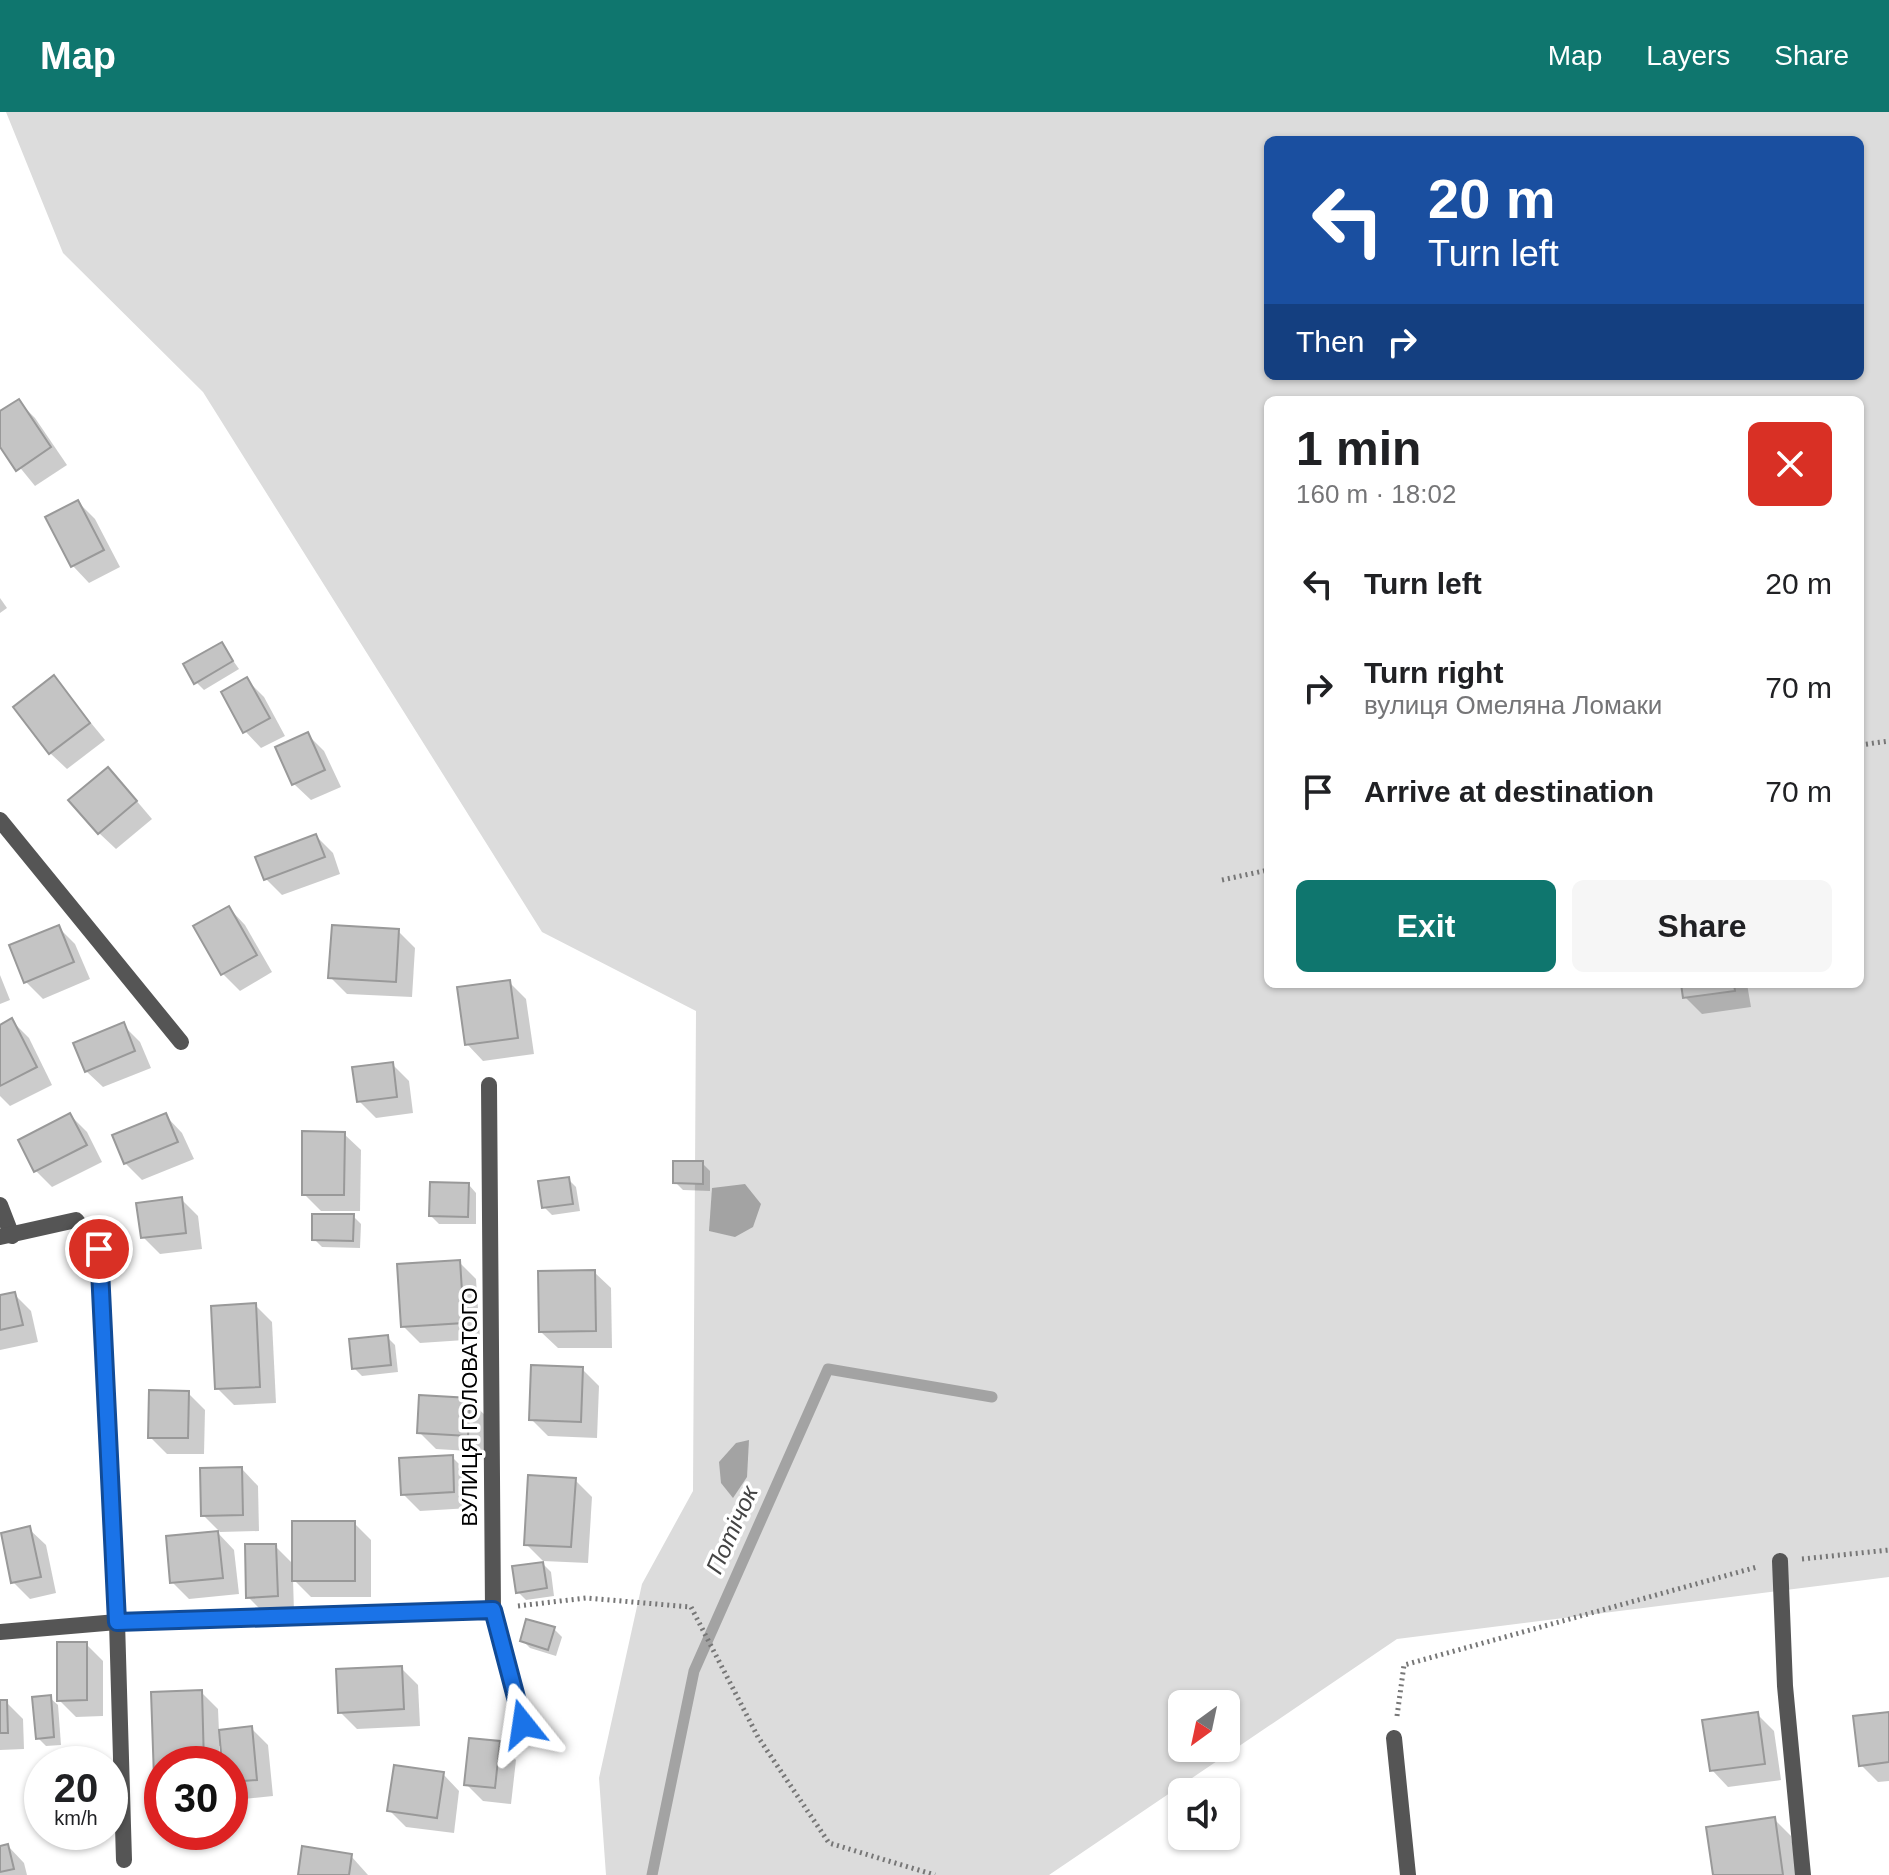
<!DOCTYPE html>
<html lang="en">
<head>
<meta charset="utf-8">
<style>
	body { margin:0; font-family:Helvetica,sans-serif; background:#f6f6f6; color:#202124; height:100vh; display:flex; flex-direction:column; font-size:30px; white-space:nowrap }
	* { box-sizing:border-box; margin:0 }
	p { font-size:26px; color:#757577 }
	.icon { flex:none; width:44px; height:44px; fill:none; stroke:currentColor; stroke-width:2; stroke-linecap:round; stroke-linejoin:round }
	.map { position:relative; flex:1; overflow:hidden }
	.drawer { position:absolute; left:1264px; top:284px; width:600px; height:592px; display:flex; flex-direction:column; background:#fff; border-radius:12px; box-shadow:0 2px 6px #0004 }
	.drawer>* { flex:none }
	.hud { position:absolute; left:1264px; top:24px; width:600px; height:244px; border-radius:12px; box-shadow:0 2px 6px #0004; background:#1a4fa0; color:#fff; overflow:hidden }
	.needle { width:52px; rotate:213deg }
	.controls { position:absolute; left:1168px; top:1578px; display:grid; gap:16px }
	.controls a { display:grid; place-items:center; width:72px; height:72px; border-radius:12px; background:#fff; box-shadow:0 2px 6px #0004; font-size:40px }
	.speed { position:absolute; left:24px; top:1634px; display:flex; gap:16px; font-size:40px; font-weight:700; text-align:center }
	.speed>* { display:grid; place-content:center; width:104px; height:104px; border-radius:50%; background:#fff; box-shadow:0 2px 6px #0004; line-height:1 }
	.speed small { font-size:20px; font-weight:400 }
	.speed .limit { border:12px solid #d22; background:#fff; color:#111 }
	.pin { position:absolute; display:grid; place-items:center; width:68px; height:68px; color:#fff; margin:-34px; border:4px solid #fff; border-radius:50%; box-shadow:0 2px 8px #0007 }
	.me { position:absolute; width:88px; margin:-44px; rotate:345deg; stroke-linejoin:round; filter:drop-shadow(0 0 6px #0008) }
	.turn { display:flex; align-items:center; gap:28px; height:168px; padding:0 32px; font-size:36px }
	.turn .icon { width:104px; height:104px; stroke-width:2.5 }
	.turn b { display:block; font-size:56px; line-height:68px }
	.then { display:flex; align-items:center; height:76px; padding:0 32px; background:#0003; gap:16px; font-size:30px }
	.round { display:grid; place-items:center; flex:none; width:84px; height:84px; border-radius:12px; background:#f6f6f6 }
	.overview { display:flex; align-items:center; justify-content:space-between; height:136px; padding:0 32px }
	h1 { font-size:48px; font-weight:600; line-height:60px }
	.cta { display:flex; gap:16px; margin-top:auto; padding:16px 32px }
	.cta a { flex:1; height:92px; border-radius:12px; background:#0f766e; color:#fff; font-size:32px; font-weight:600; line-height:92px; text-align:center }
	.cta a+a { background:#f6f6f6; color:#202124 }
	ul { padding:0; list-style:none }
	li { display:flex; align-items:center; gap:24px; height:104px; padding:0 32px }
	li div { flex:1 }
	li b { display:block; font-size:30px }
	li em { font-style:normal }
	header { display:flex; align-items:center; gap:48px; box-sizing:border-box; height:112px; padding:0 40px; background:#0f766e; color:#fff }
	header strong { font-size:38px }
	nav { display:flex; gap:44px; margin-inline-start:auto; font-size:28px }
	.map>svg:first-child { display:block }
	.green { fill:#dcdcdc; fill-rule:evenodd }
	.water { fill:#a3a3a3 }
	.shadow { fill:#0003 }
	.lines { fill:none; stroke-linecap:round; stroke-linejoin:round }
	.stream { stroke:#a3a3a3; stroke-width:11 }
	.building { fill:#c4c4c4; stroke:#999; stroke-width:2 }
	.path { stroke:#777; stroke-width:5; stroke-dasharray:2 4; stroke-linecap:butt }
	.minor { stroke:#555; stroke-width:16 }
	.route-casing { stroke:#114b97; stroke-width:20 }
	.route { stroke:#1a73e8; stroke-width:14 }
	.labels { text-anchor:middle; stroke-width:7; stroke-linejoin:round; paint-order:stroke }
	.street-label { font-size:22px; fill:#000; stroke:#fff }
	.water-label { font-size:24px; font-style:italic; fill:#444; stroke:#fff }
</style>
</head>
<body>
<header>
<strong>Map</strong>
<nav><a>Map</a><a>Layers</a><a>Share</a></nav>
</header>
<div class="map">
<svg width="1889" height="1763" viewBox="0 0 1889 1763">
	<rect width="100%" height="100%" fill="#fff"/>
	<path class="green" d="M6 0H1889V1465L1397 1527 1049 1763H606L599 1666 642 1472 693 1379 696 899 542 820 203 280 63 141ZM1268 28H1860V264H1268ZM1268 288H1860V872H1268ZM1182 1592H1226V1636H1182Z"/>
	<g class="water">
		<path d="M745 1072 761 1092 753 1115 735 1125 709 1119 712 1076Z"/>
		<path d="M749 1328 747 1365 733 1386 721 1371 719 1350 736 1331Z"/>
	</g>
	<g class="shadow">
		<path d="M18 289 35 306 67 353 35 374 0 331V301Z"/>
		<path d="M78 390 95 407 120 455 89 471 73 454Z"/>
		<path d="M0 486 7 496 0 501Z"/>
		<path d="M222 533 239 557 204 578 196 570Z"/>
		<path d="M54 566 105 628 67 657 50 641Z"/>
		<path d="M247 568 264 585 285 624 261 636 245 619Z"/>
		<path d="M308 623 324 639 341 675 311 688 294 672Z"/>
		<path d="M124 674 152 707 116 737 99 721Z"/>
		<path d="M316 724 333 741 340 762 282 783 265 766Z"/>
		<path d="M229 796 245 813 272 860 240 879 223 862 196 815Z"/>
		<path d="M58 815 75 832 90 867 43 887 26 870Z"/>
		<path d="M398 819 415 836 412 885 347 882 330 865Z"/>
		<path d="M0 863 10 888 0 892Z"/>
		<path d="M509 870 526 887 534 942 483 949 467 932Z"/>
		<path d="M1683 872H1747L1751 895 1702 902 1685 885Z"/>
		<path d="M12 909 29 926 52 973 10 994 0 984V915Z"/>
		<path d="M123 913 140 930 151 956 103 975 86 959Z"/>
		<path d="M392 952 409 969 413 1001 376 1006 359 989Z"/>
		<path d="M70 1003 87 1020 102 1050 52 1075 36 1059Z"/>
		<path d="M166 1004 182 1021 194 1047 142 1068 125 1051Z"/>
		<path d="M344 1022 361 1038 360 1099H321L304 1082Z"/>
		<path d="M702 1051 710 1059V1079L683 1078 675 1070Z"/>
		<path d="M568 1067 576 1075 580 1099 552 1103 544 1095Z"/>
		<path d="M469 1073 476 1081V1112H439L431 1104Z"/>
		<path d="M181 1087 198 1104 202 1137 160 1142 143 1125Z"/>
		<path d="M353 1104 361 1112 360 1136 322 1135 314 1127Z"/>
		<path d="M460 1151 476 1167 480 1227 420 1231 403 1214Z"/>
		<path d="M594 1160 611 1176 612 1236H558L541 1220Z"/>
		<path d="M14 1182 31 1199 38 1230 0 1238V1185Z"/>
		<path d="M255 1193 272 1210 276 1291 234 1293 217 1276Z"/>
		<path d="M387 1225 395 1233 398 1260 362 1264 354 1256Z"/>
		<path d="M582 1257 599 1274 597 1326 548 1324 531 1307Z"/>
		<path d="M188 1281 205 1298 204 1342H167L150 1325Z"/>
		<path d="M469 1288 486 1304 485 1340 436 1337 419 1320Z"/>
		<path d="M452 1345 469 1362 470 1396 420 1399 403 1382Z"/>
		<path d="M242 1357 258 1374 259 1419 220 1420 203 1403Z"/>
		<path d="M575 1368 592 1385 588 1451 543 1449 526 1432Z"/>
		<path d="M354 1411 371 1428V1485H311L293 1467 294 1500 265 1502 248 1485 275 1434 294 1453Z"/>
		<path d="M29 1417 46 1433 56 1481 30 1487 13 1470Z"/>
		<path d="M218 1421 234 1438 239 1482 189 1487 172 1470Z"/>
		<path d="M543 1452 551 1460 554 1484 526 1488 518 1480Z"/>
		<path d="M554 1517 562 1525 556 1544 530 1536 522 1528Z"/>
		<path d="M86 1532 103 1549V1604L76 1605 59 1588Z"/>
		<path d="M401 1556 418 1573 420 1614 357 1617 340 1600Z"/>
		<path d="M201 1580 218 1597 219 1620 251 1616 268 1633 273 1684 243 1687 230 1674V1652H224L222 1634H219L220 1652H162V1672L156 1665 153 1582Z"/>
		<path d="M50 1586 58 1593 61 1633 46 1634 38 1626Z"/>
		<path d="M0 1590H6L23 1607 24 1637 0 1638Z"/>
		<path d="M1757 1602 1774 1619 1781 1668 1728 1675 1712 1658Z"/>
		<path d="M1889 1602V1669L1878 1670 1861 1653Z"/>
		<path d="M499 1631 516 1648 511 1692 483 1689 466 1672Z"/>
		<path d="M443 1662 459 1679 454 1721 406 1715 389 1698Z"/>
		<path d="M1774 1707 1791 1724 1797 1763H1715Z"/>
		<path d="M8 1734 24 1751 27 1763H0V1736Z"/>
		<path d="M351 1744 368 1763H300Z"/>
	</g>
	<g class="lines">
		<path class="stream" d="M652 1763 694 1559 828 1257 992 1285"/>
	</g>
	<g class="building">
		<path d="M19 287 51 335 16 359 0 335V299Z"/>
		<path d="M78 388 104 438 71 455 45 405Z"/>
		<path d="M222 530 233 549 194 572 183 552Z"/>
		<path d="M54 563 90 611 49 642 13 595Z"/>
		<path d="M247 565 270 606 243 621 221 580Z"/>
		<path d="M308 620 325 658 292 673 275 635Z"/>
		<path d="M108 655 137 689 98 722 68 688Z"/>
		<path d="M316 722 325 745 264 768 255 745Z"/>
		<path d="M229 794 257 843 221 863 193 814Z"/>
		<path d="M59 813 74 850 24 871 9 833Z"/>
		<path d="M332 813 399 817 396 870 328 866Z"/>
		<path d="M510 868 518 926 465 933 457 875Z"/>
		<path d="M1681 872H1734L1735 879 1683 886Z"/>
		<path d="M12 906 37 955 0 974V913Z"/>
		<path d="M124 910 135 939 85 960 73 931Z"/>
		<path d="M393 950 397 985 357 990 352 955Z"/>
		<path d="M70 1001 87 1033 34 1060 18 1028Z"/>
		<path d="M166 1001 178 1030 124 1052 112 1023Z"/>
		<path d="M302 1019 345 1020 344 1083H302Z"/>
		<path d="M673 1049H703V1072L673 1071Z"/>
		<path d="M569 1065 573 1092 542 1096 538 1069Z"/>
		<path d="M430 1070 469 1071 468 1105 429 1104Z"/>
		<path d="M182 1085 186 1121 141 1126 136 1091Z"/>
		<path d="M312 1102H354L353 1129 312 1128Z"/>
		<path d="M460 1148 464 1211 401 1215 397 1152Z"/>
		<path d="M595 1158 596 1219 539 1220 538 1159Z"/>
		<path d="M15 1180 23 1213 0 1218V1183Z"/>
		<path d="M256 1191 260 1275 215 1277 211 1194Z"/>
		<path d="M388 1223 391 1253 352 1257 349 1227Z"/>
		<path d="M531 1253 583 1255 581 1310 529 1308Z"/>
		<path d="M149 1278 189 1279 188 1326H148Z"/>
		<path d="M419 1283 470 1286 468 1324 417 1321Z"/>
		<path d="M453 1343 454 1380 401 1383 399 1346Z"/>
		<path d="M242 1355 243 1403 201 1404 200 1356Z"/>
		<path d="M528 1363 576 1366 571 1435 524 1433Z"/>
		<rect x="292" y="1409" width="63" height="60"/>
		<path d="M30 1414 41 1465 11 1471 1 1421Z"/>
		<path d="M218 1419 223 1466 170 1471 166 1424Z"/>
		<path d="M245 1432H276L278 1484 246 1486Z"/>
		<path d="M543 1450 547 1476 516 1481 512 1454Z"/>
		<path d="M526 1507 555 1515 548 1538 520 1529Z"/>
		<path d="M57 1530H87V1588L57 1589Z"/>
		<path d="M402 1554 404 1597 338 1601 336 1557Z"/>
		<path d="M202 1578 204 1652H162V1666H154L151 1580Z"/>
		<path d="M51 1583 54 1625 36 1627 32 1585Z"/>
		<path d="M0 1588H7L8 1621H0Z"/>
		<path d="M1758 1600 1765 1652 1710 1659 1702 1608Z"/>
		<path d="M1889 1600V1650L1859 1654 1853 1604Z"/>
		<path d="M252 1614 257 1668 230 1670V1652H222L219 1618Z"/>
		<path d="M469 1626 500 1629 495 1676 464 1673Z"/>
		<path d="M394 1653 444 1660 437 1706 387 1699Z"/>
		<path d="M1775 1705 1783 1763H1713L1706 1715Z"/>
		<path d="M8 1732 14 1757 0 1760V1734Z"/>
		<path d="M302 1734 352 1742 349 1763H298Z"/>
	</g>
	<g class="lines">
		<g class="path">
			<path d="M1860 633 1889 629"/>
			<path d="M1222 768 1268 758"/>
			<path d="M1802 1447 1889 1438"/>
			<path d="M518 1494 586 1486 691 1495 758 1625 829 1731 935 1763"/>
			<path d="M1397 1604 1404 1553 1757 1455"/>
		</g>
		<g class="minor">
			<path d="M0 708 181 930"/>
			<path d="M489 973 493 1498 523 1612"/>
			<path d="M0 1093 12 1124"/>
			<path d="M0 1125 76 1108 99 1137 117 1510 124 1748"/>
			<path d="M1780 1449 1785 1574 1803 1763"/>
			<path d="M0 1520 117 1510 493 1498"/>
			<path d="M1394 1626 1408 1763"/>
		</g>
	</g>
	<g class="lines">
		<defs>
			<path id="route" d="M99 1137 117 1510 493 1498 523 1612"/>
		</defs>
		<use href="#route" class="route-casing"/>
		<use href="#route" class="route"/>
	</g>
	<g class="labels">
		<g class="street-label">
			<text transform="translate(469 1295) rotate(-90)" y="8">ВУЛИЦЯ ГОЛОВАТОГО</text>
		</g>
		<g class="water-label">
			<text transform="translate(732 1418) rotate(-66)" y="8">Потічок</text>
		</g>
	</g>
</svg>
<div class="controls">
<a><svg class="needle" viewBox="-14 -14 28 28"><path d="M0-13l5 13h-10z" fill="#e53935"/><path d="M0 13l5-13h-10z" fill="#757577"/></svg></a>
<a><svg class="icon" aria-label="sound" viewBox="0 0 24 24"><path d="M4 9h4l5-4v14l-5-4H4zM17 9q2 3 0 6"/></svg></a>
</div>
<div class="speed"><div>20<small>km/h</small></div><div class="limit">30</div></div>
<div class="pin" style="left:99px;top:1137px;background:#d93025"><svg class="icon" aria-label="arrive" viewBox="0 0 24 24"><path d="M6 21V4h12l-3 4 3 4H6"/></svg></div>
<svg class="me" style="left:523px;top:1612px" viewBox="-20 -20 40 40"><path d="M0-17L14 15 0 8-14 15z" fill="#1a73e8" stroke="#fff" stroke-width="4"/></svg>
<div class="hud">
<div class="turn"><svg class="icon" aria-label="left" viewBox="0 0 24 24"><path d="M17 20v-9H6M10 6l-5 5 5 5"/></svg><div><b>20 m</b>Turn left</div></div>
<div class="then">Then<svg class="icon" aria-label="right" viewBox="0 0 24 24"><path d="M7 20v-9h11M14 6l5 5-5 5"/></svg></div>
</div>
<section class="drawer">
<div class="overview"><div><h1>1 min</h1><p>160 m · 18:02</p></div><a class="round" style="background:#d93025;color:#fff"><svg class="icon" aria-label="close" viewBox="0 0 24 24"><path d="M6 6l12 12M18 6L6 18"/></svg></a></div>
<ul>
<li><svg class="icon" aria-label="left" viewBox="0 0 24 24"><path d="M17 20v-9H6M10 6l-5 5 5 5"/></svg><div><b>Turn left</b></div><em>20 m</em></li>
<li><svg class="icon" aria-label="right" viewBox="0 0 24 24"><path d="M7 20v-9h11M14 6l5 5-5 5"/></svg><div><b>Turn right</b><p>вулиця Омеляна Ломаки</p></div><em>70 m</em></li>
<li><svg class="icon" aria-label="arrive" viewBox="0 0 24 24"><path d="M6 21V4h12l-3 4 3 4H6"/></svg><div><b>Arrive at destination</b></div><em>70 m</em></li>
</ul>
<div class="cta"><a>Exit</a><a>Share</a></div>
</section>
</div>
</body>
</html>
